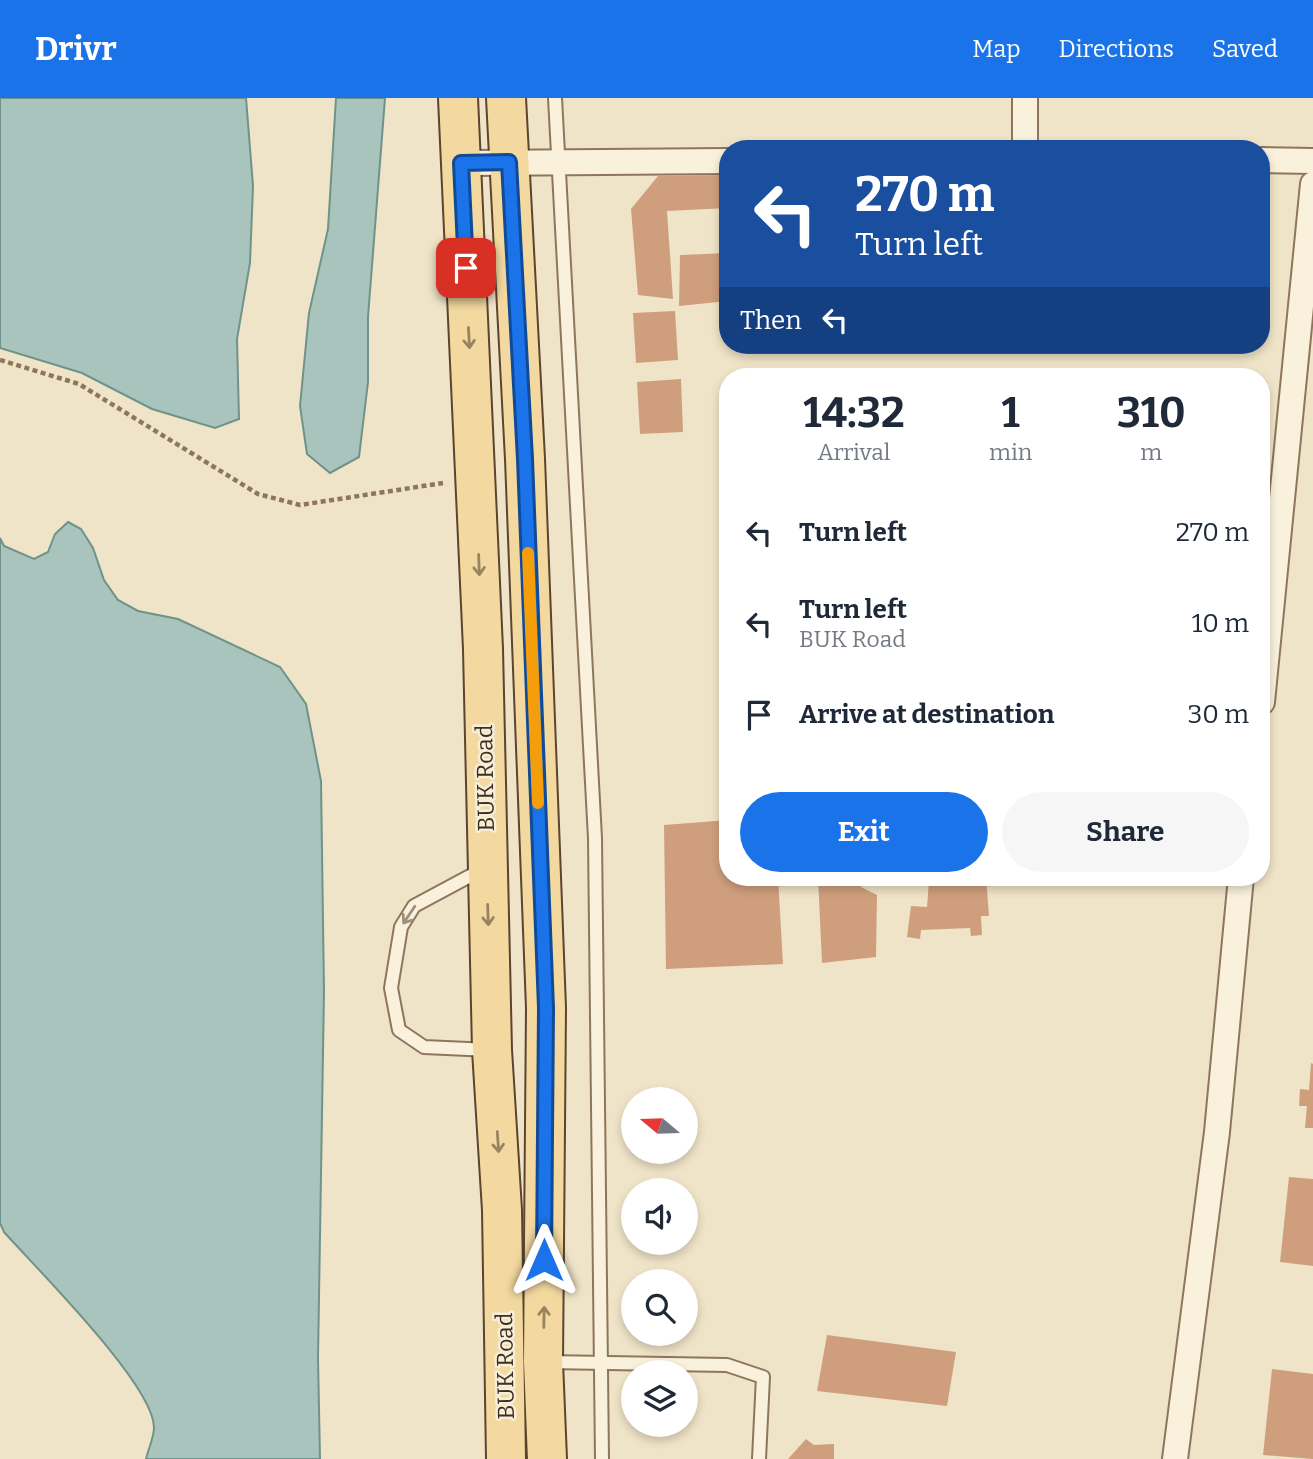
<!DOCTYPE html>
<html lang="en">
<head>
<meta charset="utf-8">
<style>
	body { margin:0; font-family:Bitter,serif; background:#f6f6f7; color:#1f2937; height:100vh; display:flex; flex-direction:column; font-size:26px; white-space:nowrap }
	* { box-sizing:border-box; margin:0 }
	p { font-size:23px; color:#747a83 }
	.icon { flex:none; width:38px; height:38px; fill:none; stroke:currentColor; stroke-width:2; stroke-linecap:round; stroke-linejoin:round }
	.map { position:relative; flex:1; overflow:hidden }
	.panel { position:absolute; left:719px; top:270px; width:551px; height:518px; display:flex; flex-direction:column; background:#fff; border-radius:28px; box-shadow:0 4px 10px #0003 }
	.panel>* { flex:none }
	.hud { position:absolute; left:719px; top:42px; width:551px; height:214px; border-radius:28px; box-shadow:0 4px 10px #0003; background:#1a4fa0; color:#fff; overflow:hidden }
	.needle { width:46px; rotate:289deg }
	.fabs { position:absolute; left:621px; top:989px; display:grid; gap:14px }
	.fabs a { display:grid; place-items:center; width:77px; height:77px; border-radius:50%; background:#fff; box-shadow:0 4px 10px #0003; font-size:35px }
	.pin { position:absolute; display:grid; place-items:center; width:60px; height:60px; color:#fff; margin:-30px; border-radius:14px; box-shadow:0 4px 10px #0006 }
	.me { position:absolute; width:77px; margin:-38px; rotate:0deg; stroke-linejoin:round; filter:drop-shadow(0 0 5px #0008) }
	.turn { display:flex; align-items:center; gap:24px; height:147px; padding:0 21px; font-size:32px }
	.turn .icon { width:91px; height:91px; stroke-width:2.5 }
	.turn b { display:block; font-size:49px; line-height:60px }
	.then { display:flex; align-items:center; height:66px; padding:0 21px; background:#0003; gap:14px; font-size:26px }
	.eta { display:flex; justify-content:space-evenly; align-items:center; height:119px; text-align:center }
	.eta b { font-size:42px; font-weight:700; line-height:49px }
	.button { display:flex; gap:14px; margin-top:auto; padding:14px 21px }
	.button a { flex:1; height:80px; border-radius:42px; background:#1a73e8; color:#fff; font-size:28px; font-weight:700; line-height:80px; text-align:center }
	.button a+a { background:#f6f6f7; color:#1f2937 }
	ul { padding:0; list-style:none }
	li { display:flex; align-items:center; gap:21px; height:91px; padding:0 21px }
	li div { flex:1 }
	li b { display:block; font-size:26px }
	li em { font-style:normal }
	header { display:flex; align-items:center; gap:42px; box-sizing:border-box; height:98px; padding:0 35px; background:#1a73e8; color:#fff }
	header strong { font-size:33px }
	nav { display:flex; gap:38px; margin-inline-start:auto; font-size:24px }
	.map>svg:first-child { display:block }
	.water { fill:#a9c4bc; stroke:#6f938a; stroke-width:2 }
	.building { fill:#cf9f7d }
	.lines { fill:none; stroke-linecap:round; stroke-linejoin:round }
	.lane-casing { stroke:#8d765c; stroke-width:16 }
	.street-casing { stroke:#8d765c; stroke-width:28 }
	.primary-casing { stroke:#5b4430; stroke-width:42 }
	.path { stroke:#8d765c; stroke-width:4.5; stroke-dasharray:5 3.5; stroke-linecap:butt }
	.lane { stroke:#faf1dc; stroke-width:12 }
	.street { stroke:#faf1dc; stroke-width:24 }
	.primary { stroke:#f3d9a0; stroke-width:38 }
	.oneway { stroke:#988460 }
	.oneway2 { stroke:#9c907e }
	.route-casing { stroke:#114b97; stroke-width:18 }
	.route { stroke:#1a73e8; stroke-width:12 }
	.slow { stroke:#f59e0b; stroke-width:12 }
	.labels { text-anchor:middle; stroke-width:5; stroke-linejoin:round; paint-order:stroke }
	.street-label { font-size:23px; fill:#3d2e20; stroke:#f7eed8 }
</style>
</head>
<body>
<header>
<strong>Drivr</strong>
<nav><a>Map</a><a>Directions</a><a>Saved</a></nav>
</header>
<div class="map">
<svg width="1313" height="1361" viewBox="0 0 1313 1361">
	<rect width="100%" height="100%" fill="#f0e4c8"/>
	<g class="water">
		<path d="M0 0H246L253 88 250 165 237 241 239 321 215 330 152 311 82 275 0 250Z"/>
		<path d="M336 0H385L368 219V284L359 359 330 375 307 356 300 308 309 215 328 131Z"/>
		<path d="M68 424 81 431 93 450 104 482 118 502 138 513 178 521 280 569 306 606 321 683 324 893 318 1260 320 1361H146C148 1352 154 1339 154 1330 155 1288 35 1169 4 1134L0 1125V440L4 448 34 461 48 454 55 436Z"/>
	</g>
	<g class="building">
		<path d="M728 77V110L667 113 673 201 638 197 631 111 658 78Z"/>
		<path d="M728 155V203L679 208 680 157Z"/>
		<path d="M675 213 678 262 636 265 633 215Z"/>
		<path d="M681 281 683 334 640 336 637 284Z"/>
		<path d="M728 722V779H778L783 866 666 871 664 727Z"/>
		<path d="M818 779H861V789L877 797 876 859 822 865Z"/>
		<path d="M914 779H986L989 818H981L982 837 971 838 970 830 921 832 920 841 907 839 911 808 927 809 929 783H914Z"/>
		<path d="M1311 965 1313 966V1030H1305L1307 1008H1299L1300 991 1309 992Z"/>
		<path d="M1289 1079 1313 1081V1168L1280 1164Z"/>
		<path d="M827 1237 956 1254 947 1308 817 1293Z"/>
		<path d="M1272 1271 1313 1276V1361L1263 1357Z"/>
		<path d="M806 1341 814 1347 834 1346V1361H788Z"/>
	</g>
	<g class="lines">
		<defs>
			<g id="lane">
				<path d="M555 0 595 740 602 1361"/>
				<path d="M483 771 414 808 401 829 391 890 399 932 424 949 490 952"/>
				<path d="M547 1264 727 1267 763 1279 759 1361"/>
			</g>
			<g id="street">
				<path d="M1025 51V0"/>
				<path d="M1262 62 1313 63"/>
				<path d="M461 65 728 63"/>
				<path d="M1262 604 1313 86"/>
				<path d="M1175 1361 1217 1034 1241 779"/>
			</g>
			<g id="primary">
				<path d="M458 0 483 551 492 952 502 1112 506 1361"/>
				<path d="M506 0 525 361 546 910 543 1264 547 1361"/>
			</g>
		</defs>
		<use href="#lane" class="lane-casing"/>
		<use href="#street" class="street-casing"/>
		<use href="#primary" class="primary-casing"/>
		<path class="path" d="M0 262 79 286 258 396 300 407 443 385"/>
		<use href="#lane" class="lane"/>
		<use href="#street" class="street"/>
		<use href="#primary" class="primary"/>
	</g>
	<defs><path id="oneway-shaft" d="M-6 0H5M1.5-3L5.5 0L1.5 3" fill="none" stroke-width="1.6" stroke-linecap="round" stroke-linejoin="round" transform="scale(1.75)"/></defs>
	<g class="oneway">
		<use href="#oneway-shaft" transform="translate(469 240) rotate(87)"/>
		<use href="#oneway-shaft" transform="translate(479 467) rotate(88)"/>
		<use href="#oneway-shaft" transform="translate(488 817) rotate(88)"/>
		<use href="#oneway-shaft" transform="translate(498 1044) rotate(86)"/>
		<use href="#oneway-shaft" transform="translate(544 1219) rotate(-89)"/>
	</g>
	<use class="oneway2" href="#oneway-shaft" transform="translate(409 817) rotate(124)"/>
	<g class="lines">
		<defs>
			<path id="route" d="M466 170 461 65 509 64 525 361 546 910 544 1162"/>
		</defs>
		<use href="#route" class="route-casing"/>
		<use href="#route" class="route"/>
		<path class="slow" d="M528 455 538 705"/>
	</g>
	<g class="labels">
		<g class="street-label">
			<text transform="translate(485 680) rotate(-91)" y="8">BUK Road</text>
			<text transform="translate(505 1268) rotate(-91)" y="8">BUK Road</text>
		</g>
	</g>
</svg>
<div class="fabs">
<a><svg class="needle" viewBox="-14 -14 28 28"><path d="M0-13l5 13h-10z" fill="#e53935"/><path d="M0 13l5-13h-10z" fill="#747a83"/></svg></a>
<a><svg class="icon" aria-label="sound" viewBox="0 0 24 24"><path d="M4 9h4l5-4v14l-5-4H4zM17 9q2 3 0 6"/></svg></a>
<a><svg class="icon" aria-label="search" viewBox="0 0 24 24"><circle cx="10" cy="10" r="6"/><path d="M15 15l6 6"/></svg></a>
<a><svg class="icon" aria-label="layers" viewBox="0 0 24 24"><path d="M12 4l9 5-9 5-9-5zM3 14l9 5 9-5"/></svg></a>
</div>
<div class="pin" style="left:466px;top:170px;background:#d93025"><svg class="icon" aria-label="arrive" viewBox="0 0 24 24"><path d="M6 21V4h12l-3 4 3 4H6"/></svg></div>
<svg class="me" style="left:544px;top:1162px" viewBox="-20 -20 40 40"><path d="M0-17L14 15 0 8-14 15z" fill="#1a73e8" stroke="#fff" stroke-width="4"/></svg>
<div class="hud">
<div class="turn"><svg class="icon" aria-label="left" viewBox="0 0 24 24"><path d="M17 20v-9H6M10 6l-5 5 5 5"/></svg><div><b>270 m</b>Turn left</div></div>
<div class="then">Then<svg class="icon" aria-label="left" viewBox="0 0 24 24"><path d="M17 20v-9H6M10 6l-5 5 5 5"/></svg></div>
</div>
<section class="panel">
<div class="eta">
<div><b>14:32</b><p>Arrival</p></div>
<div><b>1</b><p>min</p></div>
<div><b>310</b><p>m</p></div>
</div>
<ul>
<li><svg class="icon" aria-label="left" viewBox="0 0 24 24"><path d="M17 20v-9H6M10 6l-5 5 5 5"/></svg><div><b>Turn left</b></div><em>270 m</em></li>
<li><svg class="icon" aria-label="left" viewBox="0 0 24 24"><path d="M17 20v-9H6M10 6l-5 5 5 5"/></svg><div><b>Turn left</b><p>BUK Road</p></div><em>10 m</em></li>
<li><svg class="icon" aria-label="arrive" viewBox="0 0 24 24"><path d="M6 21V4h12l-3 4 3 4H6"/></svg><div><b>Arrive at destination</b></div><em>30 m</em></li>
</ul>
<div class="button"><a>Exit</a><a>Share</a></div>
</section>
</div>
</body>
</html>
